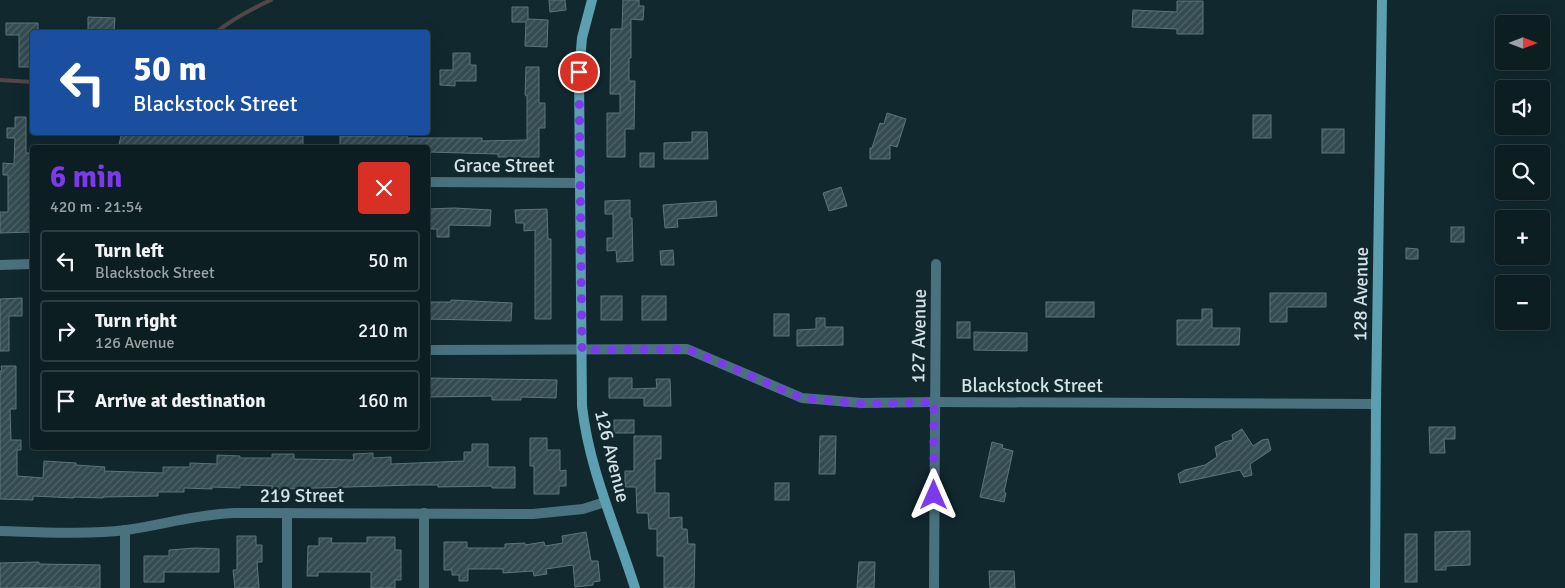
<!DOCTYPE html>
<html lang="en">
<head>
<meta charset="utf-8">
<style>
	body { margin:0; font-family:Signika,sans-serif; background:#15272a; color:#f1f3f6; height:100vh; display:flex; flex-direction:column; font-size:19px; white-space:nowrap }
	* { box-sizing:border-box; margin:0 }
	p { font-size:16px; color:#9aa2a5 }
	.icon { flex:none; width:28px; height:28px; fill:none; stroke:currentColor; stroke-width:2; stroke-linecap:round; stroke-linejoin:round }
	.map { position:relative; flex:1; overflow:hidden }
	.details { position:absolute; left:30px; top:145px; width:400px; height:305px; display:flex; flex-direction:column; background:#0c1e22; border-radius:5px; box-shadow:0 5px 20px #0002,0 0 0 1px #2c3c40 }
	.details>* { flex:none }
	.banner { position:absolute; left:30px; top:30px; width:400px; height:105px; border-radius:5px; box-shadow:0 5px 20px #0002,0 0 0 1px #2c3c40; background:#1a4fa0; color:#fff; overflow:hidden }
	.needle { width:32px; rotate:90deg }
	.controls { position:absolute; left:1495px; top:15px; display:grid; gap:10px }
	.controls a { display:grid; place-items:center; width:55px; height:55px; border-radius:5px; background:#0c1e22; box-shadow:0 5px 20px #0002,0 0 0 1px #2c3c40; font-size:25px }
	.pin { position:absolute; display:grid; place-items:center; width:42px; height:42px; color:#fff; margin:-21px; border:2px solid #fff; border-radius:50%; box-shadow:0 1px 5px #0007 }
	.me { position:absolute; width:55px; margin:-28px; rotate:0deg; stroke-linejoin:round; filter:drop-shadow(0 0 4px #0008) }
	.turn { display:flex; align-items:center; gap:18px; height:105px; padding:0 20px; font-size:22px }
	.turn .icon { width:65px; height:65px; stroke-width:2.5 }
	.turn b { display:block; font-size:35px; line-height:42px }
	.round { display:grid; place-items:center; flex:none; width:52px; height:52px; border-radius:5px; background:#15272a }
	.head { display:flex; align-items:center; justify-content:space-between; height:85px; padding:0 20px }
	h1 { font-size:30px; font-weight:700; line-height:38px; color:#7c3aed }
	ul { padding:0; list-style:none }
	li { display:flex; align-items:center; gap:15px; height:62px; margin:0 10px 8px; padding:0 10px; border:2px solid #2c3c40; border-radius:5px }
	li div { flex:1 }
	li b { display:block; font-size:19px }
	li em { font-style:normal }
	.map>svg:first-child { display:block }
	.lines { fill:none; stroke-linecap:round; stroke-linejoin:round }
	.stream { stroke:#534646; stroke-width:4 }
	.building { fill:url(#building-hatch); stroke:#5d767d }
	.street { stroke:#4a727e; stroke-width:10 }
	.secondary { stroke:#5b9fb1; stroke-width:10 }
	.route { stroke:#7c3aed; stroke-width:9; stroke-dasharray:0 16.2 }
	.labels { text-anchor:middle; stroke-width:5; stroke-linejoin:round; paint-order:stroke }
	.street-label { font-size:19px; fill:#d4e2e6; stroke:#10282e }
</style>
</head>
<body>
<div class="map">
<svg width="1565" height="588" viewBox="0 0 1565 588">
	<defs>
		<pattern id="building-hatch" width="6" height="6" patternUnits="userSpaceOnUse" patternTransform="scale(1.25)"><rect width="6" height="6" fill="#334b51"/><path d="M-1 1l2-2M0 6l6-6M5 7l2-2" fill="none" stroke="#50656a"/></pattern>
	</defs>
	<rect width="100%" height="100%" fill="#10282e"/>
	<g class="lines">
		<g class="stream">
			<path d="M216 32C233 19 251 9 271 0"/>
			<path d="M0 80 32 82"/>
		</g>
	</g>
	<g class="building">
		<path d="M549 0H565L566 10 550 12Z"/>
		<path d="M623 0H639V6H644L643 20 631 19V58H629V81H635L634 129H625V157H607V113H620V94H610L611 29H622Z"/>
		<path d="M1177 1H1203V34H1177V29L1132 27 1133 10 1177 12Z"/>
		<path d="M512 7H528V19L548 20 547 47 525 46 526 22H512Z"/>
		<path d="M88 17 115 18 114 32H88Z"/>
		<path d="M6 23H38V32H32V67H19V35H6Z"/>
		<path d="M453 53H470V65H476V81H455V86L440 85V70H453Z"/>
		<path d="M526 67H539V103H545V128H539V157H498V154L428 152V148H340V136H374V133H407V138H482V141L527 140V96L525 95Z"/>
		<path d="M887 113 906 119 897 147 890 145V159H870V148H872L880 123 884 124Z"/>
		<rect x="1253" y="115" width="18" height="23"/>
		<path d="M15 117H26V153H32V232L0 233V212H8V175H3V163L14 164 15 138H7V128H15Z"/>
		<rect x="1322" y="129" width="22" height="24"/>
		<path d="M122 132H140V134L223 135V133H251V135L303 136V148H118Z"/>
		<path d="M692 132H707L708 159H664V143L692 142Z"/>
		<rect x="640" y="153" width="14" height="14"/>
		<path d="M841 187 847 206 829 211 823 193Z"/>
		<path d="M630 200V218H632L633 261 617 262 616 250 607 251V238H613V214H605V201Z"/>
		<path d="M716 201 717 216 677 219 678 227 665 228 663 205Z"/>
		<path d="M454 208 491 210 490 226 449 225V237H437V229H428V209Z"/>
		<path d="M547 209 548 239H551V319H535V230L524 231V223H516L515 210Z"/>
		<rect x="1451" y="227" width="13" height="15"/>
		<path d="M1406 248 1418 249V259H1406Z"/>
		<path d="M673 250 674 265H661L660 251Z"/>
		<path d="M1270 293H1326V307H1287V322H1270Z"/>
		<rect x="601" y="296" width="21" height="24"/>
		<rect x="642" y="296" width="24" height="24"/>
		<path d="M22 298V316H9V351H0V299Z"/>
		<path d="M451 300 512 303 511 321 428 319V302H451Z"/>
		<rect x="1046" y="302" width="48" height="15"/>
		<path d="M1202 309H1212V328H1240L1239 345H1177V320H1202Z"/>
		<rect x="774" y="314" width="15" height="22"/>
		<path d="M816 318H825V327H843V345L797 346V330L816 329Z"/>
		<rect x="957" y="322" width="13" height="16"/>
		<path d="M974 332 1027 333V351L974 350Z"/>
		<path d="M1 366H16V409H10L11 440H21V450H17V476L43 478 44 461 76 463V465L105 467 104 471 163 473V467H190V463L217 464V455L240 456V458H272V454H294V459L354 460 353 454 373 453V458L391 457V464L464 461V452H472V444H488V467H515V488H492V486L438 487V485H413L284 489H272V486L240 485V488L212 487V489L184 488V492H158V496L103 497V498L74 497V498L33 496V500L0 499V371H2Z"/>
		<path d="M428 378 557 380 556 398 521 397V400H492V396L428 397Z"/>
		<path d="M609 378H632V389L657 388 656 379H670L671 406H644V398H609Z"/>
		<rect x="614" y="420" width="20" height="13"/>
		<path d="M1429 427H1455V439H1444L1445 453H1430Z"/>
		<path d="M1242 429 1253 446 1262 440 1268 439 1271 450 1250 464 1252 475 1244 477 1240 470 1180 483 1178 474 1185 470 1205 465 1217 457 1215 447 1224 442 1233 440 1232 435Z"/>
		<path d="M634 436H661V459H655V493H669V518L682 517V529H687L688 544H695L694 588H664V556H657V529H649L648 513H637L636 487H625V471H634Z"/>
		<path d="M820 436H836L835 474H819Z"/>
		<path d="M530 438H547V450H560V471L566 470V486H559V494H534V466H530Z"/>
		<path d="M992 442 1003 445 1002 448 1013 451 1004 492 1006 493 1004 502 980 497Z"/>
		<rect x="775" y="483" width="14" height="17"/>
		<path d="M1470 531V565L1446 566V570H1435V532Z"/>
		<path d="M586 532 591 561H598L600 581 593 582V585L575 587 573 565 546 569 547 574 534 576 533 571 503 573V569H468V581H459V575H452V570H444V542H467V548H505V544L525 543V545L544 542 545 546 563 543 562 536Z"/>
		<rect x="1405" y="534" width="12" height="48"/>
		<path d="M237 536H256V545H262V562H257L259 588H235L233 570H237Z"/>
		<path d="M367 537H395V550H401V580H395V588H371V572H318V576H307L308 546H319V538H332L331 543H367Z"/>
		<path d="M196 548 219 549V572H164V582H144V556H169V550Z"/>
		<path d="M39 562V564L100 565V588H78V587L0 588V563Z"/>
		<path d="M859 562H875L874 588H857Z"/>
		<path d="M989 571H1014L1015 588H990Z"/>
	</g>
	<g class="lines">
		<g class="street">
			<path d="M428 182 580 183"/>
			<path d="M0 265 32 264"/>
			<path d="M428 350 687 349 802 398 862 403 934 402 1376 404"/>
			<path d="M0 531C40 532 86 535 126 530 162 525 197 514 235 513L533 514 583 509 605 502"/>
			<path d="M125 588V530"/>
			<path d="M287 588V513"/>
			<path d="M424 588V513"/>
			<path d="M934 588 936 264"/>
		</g>
		<g class="secondary">
			<path d="M592 0 582 38 579 73 582 406C589 469 616 528 635 588"/>
			<path d="M1375 588 1376 404 1382 0"/>
		</g>
	</g>
	<g class="lines">
		<path class="route" d="M579 72 582 350 688 349 802 398 862 404 934 402V495"/>
	</g>
	<g class="labels">
		<g class="street-label">
			<text x="504" y="172">Grace Street</text>
			<text transform="translate(1360 294) rotate(-89)" y="7">128 Avenue</text>
			<text transform="translate(918 336) rotate(-89)" y="7">127 Avenue</text>
			<text x="1032" y="392">Blackstock Street</text>
			<text transform="translate(613 456) rotate(76)" y="7">126 Avenue</text>
			<text x="302" y="502">219 Street</text>
		</g>
	</g>
</svg>
<div class="controls">
<a><svg class="needle" viewBox="-14 -14 28 28"><path d="M0-13l5 13h-10z" fill="#e53935"/><path d="M0 13l5-13h-10z" fill="#9aa2a5"/></svg></a>
<a><svg class="icon" aria-label="sound" viewBox="0 0 24 24"><path d="M4 9h4l5-4v14l-5-4H4zM17 9q2 3 0 6"/></svg></a>
<a><svg class="icon" aria-label="search" viewBox="0 0 24 24"><circle cx="10" cy="10" r="6"/><path d="M15 15l6 6"/></svg></a>
<a>+</a>
<a>−</a>
</div>
<div class="pin" style="left:579px;top:72px;background:#d93025"><svg class="icon" aria-label="arrive" viewBox="0 0 24 24"><path d="M6 21V4h12l-3 4 3 4H6"/></svg></div>
<svg class="me" style="left:934px;top:495px" viewBox="-20 -20 40 40"><path d="M0-17L14 15 0 8-14 15z" fill="#7c3aed" stroke="#fff" stroke-width="4"/></svg>
<div class="banner">
<div class="turn"><svg class="icon" aria-label="left" viewBox="0 0 24 24"><path d="M17 20v-9H6M10 6l-5 5 5 5"/></svg><div><b>50 m</b>Blackstock Street</div></div>
</div>
<section class="details">
<div class="head"><div><h1>6 min</h1><p>420 m · 21:54</p></div><a class="round" style="background:#d93025;color:#fff"><svg class="icon" aria-label="close" viewBox="0 0 24 24"><path d="M6 6l12 12M18 6L6 18"/></svg></a></div>
<ul>
<li><svg class="icon" aria-label="left" viewBox="0 0 24 24"><path d="M17 20v-9H6M10 6l-5 5 5 5"/></svg><div><b>Turn left</b><p>Blackstock Street</p></div><em>50 m</em></li>
<li><svg class="icon" aria-label="right" viewBox="0 0 24 24"><path d="M7 20v-9h11M14 6l5 5-5 5"/></svg><div><b>Turn right</b><p>126 Avenue</p></div><em>210 m</em></li>
<li><svg class="icon" aria-label="arrive" viewBox="0 0 24 24"><path d="M6 21V4h12l-3 4 3 4H6"/></svg><div><b>Arrive at destination</b></div><em>160 m</em></li>
</ul>
</section>
</div>
</body>
</html>
